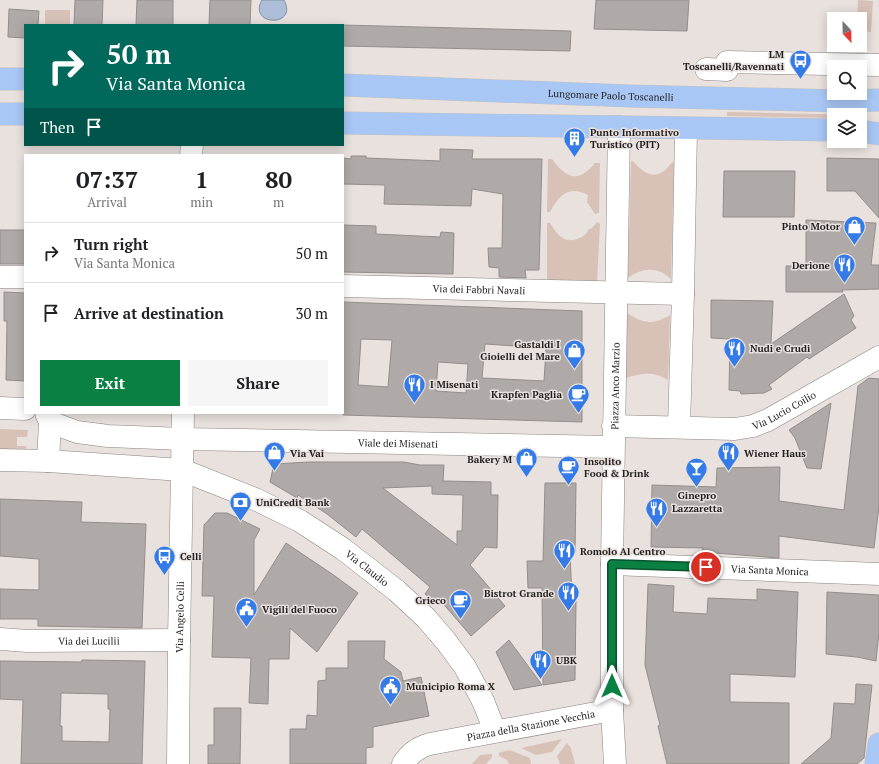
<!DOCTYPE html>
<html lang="en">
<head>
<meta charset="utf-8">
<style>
	body { margin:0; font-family:"PT Serif",serif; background:#f6f6f6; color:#202124; height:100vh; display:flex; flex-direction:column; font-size:15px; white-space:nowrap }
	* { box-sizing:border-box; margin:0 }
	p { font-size:13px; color:#757577 }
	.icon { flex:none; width:22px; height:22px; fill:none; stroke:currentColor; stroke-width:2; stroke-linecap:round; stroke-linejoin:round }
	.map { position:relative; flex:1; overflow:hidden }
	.sheet { position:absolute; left:24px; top:154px; width:320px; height:260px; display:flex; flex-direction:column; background:#fff; border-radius:0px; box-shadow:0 2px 10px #0003 }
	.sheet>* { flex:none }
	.top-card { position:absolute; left:24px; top:24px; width:320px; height:122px; border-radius:0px; box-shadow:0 2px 10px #0003; background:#00695c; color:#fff; overflow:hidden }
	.needle { width:26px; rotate:158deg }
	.buttons { position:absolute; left:827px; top:12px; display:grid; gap:8px }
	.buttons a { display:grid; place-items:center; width:40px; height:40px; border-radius:0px; background:#fff; box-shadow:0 2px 10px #0003; font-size:20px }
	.pin { position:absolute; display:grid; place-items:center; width:34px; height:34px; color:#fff; margin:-17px; border:2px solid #fff; border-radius:50%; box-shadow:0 1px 4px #0007 }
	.me { position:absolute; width:44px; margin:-22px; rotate:0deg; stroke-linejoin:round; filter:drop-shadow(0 0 3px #0008) }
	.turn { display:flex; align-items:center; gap:14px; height:84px; padding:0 16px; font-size:18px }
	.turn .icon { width:52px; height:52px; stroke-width:2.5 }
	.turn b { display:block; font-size:28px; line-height:34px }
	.then { display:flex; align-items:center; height:38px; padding:0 16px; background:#0003; gap:8px; font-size:15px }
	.eta { display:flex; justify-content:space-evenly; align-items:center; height:68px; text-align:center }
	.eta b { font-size:24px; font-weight:800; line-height:28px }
	.primary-button { display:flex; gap:8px; margin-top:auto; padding:8px 16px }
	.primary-button a { flex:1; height:46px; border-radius:0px; background:#0b8043; color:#fff; font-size:16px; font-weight:800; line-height:46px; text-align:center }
	.primary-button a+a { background:#f6f6f6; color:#202124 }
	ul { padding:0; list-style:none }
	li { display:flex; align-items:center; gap:12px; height:60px; padding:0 16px; border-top:1px solid #e0e0e0 }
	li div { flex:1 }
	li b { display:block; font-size:15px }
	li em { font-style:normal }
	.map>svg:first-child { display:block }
	.green { fill:#d8c2b8 }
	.water { fill:#adbed9; stroke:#838ea1 }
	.building { fill:#afa9a7; stroke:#948e8b; fill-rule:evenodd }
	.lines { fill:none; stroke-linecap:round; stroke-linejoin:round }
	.minor-casing { stroke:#898481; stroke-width:23 }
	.major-casing { stroke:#c1c0c0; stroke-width:23 }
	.minor { stroke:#fff; stroke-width:22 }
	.major { stroke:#a9c7f5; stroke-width:22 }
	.route-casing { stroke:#07532c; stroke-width:10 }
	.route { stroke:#0b8043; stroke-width:7 }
	.labels { text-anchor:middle; stroke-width:3; stroke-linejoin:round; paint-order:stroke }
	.poi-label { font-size:10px; font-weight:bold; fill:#211e1d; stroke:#e8e1de; text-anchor:start }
	.street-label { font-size:10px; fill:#211e1d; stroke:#e8e1de }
</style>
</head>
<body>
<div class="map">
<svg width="879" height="764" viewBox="0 0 879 764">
	<rect width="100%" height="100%" fill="#e8e1de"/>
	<g class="green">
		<path d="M858 0 873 1 871 32 860 31V19H857Z"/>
		<rect x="45" y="10" width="25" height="15"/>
		<path d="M727 112 859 115H834V118L727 116Z"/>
		<path d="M548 159H552C566 178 578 184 595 163H600L599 213 595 214 587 202 588 195C569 185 559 195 550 212H547Z"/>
		<path d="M631 161H633C646 177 659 181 672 162L674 163 671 279C658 267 643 267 628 278Z"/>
		<path d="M597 222 600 224 597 283 547 281V223H550C556 233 564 244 577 239 583 237 586 235 589 229H591Z"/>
		<path d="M627 313C644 324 653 325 670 315L668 380C654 371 641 373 626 378Z"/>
		<path d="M0 429 28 430 27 437H17V446H26V453L0 452Z"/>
		<path d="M562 739 552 752 536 755 521 748Z"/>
		<path d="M567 743 571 748 575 764H560L557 756Z"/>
		<path d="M509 750 530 758 531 764H509L507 760 499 756V753Z"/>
		<path d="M492 754V757L486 764H472L480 755Z"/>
	</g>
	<path class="water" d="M262 0H284C299 28 247 26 262 0Z"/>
	<g class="building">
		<path d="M75 0H103L102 25H74Z"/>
		<path d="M137 0H173V25H136Z"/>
		<path d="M210 0H251L250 25H209Z"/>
		<path d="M596 0H689L687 31 594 29Z"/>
		<path d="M9 9 39 11 38 25H25V38L8 37Z"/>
		<path d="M343 25 571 31 570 51 343 46Z"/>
		<path d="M440 149 473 150 472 159H542L539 270H525L526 278 499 277V268L489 267 488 248H502L503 194 472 189 471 206 384 204 385 185 343 184V158L351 159V156H366V158L440 161Z"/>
		<path d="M827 158 879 159V218L855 191H827Z"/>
		<path d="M724 171H795L794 217H723Z"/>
		<path d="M806 220 876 223 871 265H879V289L842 290 843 292H786V266H806Z"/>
		<path d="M343 225 376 226V234L440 237 441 232 454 233 453 274 343 272Z"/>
		<rect x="0" y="230" width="25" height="34"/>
		<path d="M4 292 25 293V381L6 380 7 321H4Z"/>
		<path d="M844 294 854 316 851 320 856 328 809 359 807 357 769 385 772 389 764 393 741 394 740 391 729 390 730 339 711 338V300L773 301 771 344Z"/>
		<path d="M343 302 582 311V422L343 415ZM361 339 392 340 388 387 358 385ZM485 344 546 348 544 381 482 378ZM438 362 468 364 466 393 436 391Z"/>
		<path d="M869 378 879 379V506L874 548 779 536V558L702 552 703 548 651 547 652 485 716 487 717 468 780 467 779 501 844 510 858 386Z"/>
		<path d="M831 403 821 469 807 468 795 438 789 430Z"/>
		<path d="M309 462H404L420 465H444L443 481 491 482V495H498L497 548 485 547 470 565 505 606 471 636 440 600 437 604 425 594 430 587 362 529 356 537 327 514 298 495 297 498 270 482 274 464ZM432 486V494L463 495 462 531H457V545L383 488Z"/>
		<path d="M545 483H576L575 553 570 552 572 599 576 600 575 680 543 685 542 588H528L527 561H543Z"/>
		<path d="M0 499 82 502 81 522 146 524 142 628 38 626V619H0V589L39 590V559L0 556Z"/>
		<path d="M215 513H227L260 529 254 540V595L286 543 335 576 358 593 317 652 290 628 289 659H269L268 704 249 703 251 658 212 657 214 596H202L204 525Z"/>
		<path d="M648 584 674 586 673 612 707 614 708 598 757 600V589L798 592 795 677 730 674V702L789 703V764H667L658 726 660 725 645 665Z"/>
		<path d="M827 592 879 595V632L876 661 857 657 826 654Z"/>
		<path d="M509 640 542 685 514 690 496 652Z"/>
		<path d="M348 641H385L384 659 401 672 403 681 421 677 429 716 373 727V747L366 748V764H290V729H306L307 715 317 716 318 681 326 680V668H348Z"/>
		<path d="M82 660 145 661 142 764H21L23 700 0 699V661L81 662ZM61 693 108 694V709H110L109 742 62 741V726H60Z"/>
		<path d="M856 684 872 685 864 758 857 764H801L831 738 834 703 855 704Z"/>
		<path d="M214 708H241L240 764H208V745H214Z"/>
	</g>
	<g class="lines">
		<defs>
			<g id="minor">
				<path d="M706 69 727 70V62L879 65"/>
				<path d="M191 155 192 145"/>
				<path d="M0 277H25"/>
				<path id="s1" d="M343 286 683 294"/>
				<path d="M0 408 25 409"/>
				<path d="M46 413 50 422 48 461"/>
				<path id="s2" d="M50 422 77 432 108 436 183 439 613 447"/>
				<path id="s3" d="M613 426 735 429 753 426 768 420 879 357"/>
				<path d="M679 426 683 294 686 129"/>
				<path id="s4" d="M0 460 48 461 182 470 255 499 300 521 343 549 397 591 426 618 445 640 465 667 483 701 495 731"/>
				<path id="s5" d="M612 564 879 574"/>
				<path id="s6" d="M0 639 28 641 179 640"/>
				<path id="s7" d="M178 764 179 640 183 413"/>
				<path id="s8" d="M403 764C409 754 419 747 430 744L612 710"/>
				<path id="s9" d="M615 764 612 710V564L619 127"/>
			</g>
			<g id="major">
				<path d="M0 79H25"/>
				<path id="s10" d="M343 85 630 96 843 101 879 100"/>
				<path d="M0 114H25"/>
				<path d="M343 123 834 130"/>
				<path d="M860 131 879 134"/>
				<path d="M876 764 879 744"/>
			</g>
		</defs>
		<use href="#minor" class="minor-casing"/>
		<use href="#major" class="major-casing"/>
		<use href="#minor" class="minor"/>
		<use href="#major" class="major"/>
	</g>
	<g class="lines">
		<defs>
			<path id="route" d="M612 686V564L706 567"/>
		</defs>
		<use href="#route" class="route-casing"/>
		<use href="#route" class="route"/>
	</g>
	<defs>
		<symbol id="bus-pin" viewBox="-11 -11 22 30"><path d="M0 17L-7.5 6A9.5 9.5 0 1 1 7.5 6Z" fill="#347be8" stroke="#e8e1de"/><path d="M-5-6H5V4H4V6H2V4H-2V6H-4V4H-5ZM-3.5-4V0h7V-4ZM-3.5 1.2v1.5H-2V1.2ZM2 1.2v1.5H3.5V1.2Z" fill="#fff"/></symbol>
		<symbol id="building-pin" viewBox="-11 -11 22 30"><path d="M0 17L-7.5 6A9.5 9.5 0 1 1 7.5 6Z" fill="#347be8" stroke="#e8e1de"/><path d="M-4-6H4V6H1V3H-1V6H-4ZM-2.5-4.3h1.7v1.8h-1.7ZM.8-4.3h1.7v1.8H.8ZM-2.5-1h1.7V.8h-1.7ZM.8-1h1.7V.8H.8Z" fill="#fff"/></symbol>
		<symbol id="shop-pin" viewBox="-11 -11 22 30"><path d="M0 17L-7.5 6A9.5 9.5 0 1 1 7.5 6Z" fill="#347be8" stroke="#e8e1de"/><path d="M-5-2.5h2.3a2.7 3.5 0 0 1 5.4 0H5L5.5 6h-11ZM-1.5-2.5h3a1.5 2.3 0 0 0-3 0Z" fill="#fff"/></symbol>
		<symbol id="restaurant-pin" viewBox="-11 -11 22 30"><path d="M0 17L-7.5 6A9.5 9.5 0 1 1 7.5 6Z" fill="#347be8" stroke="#e8e1de"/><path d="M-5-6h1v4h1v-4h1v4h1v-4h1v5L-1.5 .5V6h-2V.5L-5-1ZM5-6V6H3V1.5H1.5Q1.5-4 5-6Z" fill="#fff"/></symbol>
		<symbol id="cafe-pin" viewBox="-11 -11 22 30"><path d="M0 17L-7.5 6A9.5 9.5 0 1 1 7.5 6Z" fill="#347be8" stroke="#e8e1de"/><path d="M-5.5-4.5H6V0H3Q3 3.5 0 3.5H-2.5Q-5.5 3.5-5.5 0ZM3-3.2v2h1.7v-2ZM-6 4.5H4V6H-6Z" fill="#fff"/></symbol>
		<symbol id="bar-pin" viewBox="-11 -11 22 30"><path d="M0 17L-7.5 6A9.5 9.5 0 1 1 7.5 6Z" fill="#347be8" stroke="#e8e1de"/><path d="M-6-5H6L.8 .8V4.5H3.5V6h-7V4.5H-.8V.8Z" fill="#fff"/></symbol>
		<symbol id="bank-pin" viewBox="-11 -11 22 30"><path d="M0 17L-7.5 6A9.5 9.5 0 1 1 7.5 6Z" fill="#347be8" stroke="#e8e1de"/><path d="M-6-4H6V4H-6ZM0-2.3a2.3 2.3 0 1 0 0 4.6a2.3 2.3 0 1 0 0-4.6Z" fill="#fff"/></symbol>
		<symbol id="civic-pin" viewBox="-11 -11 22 30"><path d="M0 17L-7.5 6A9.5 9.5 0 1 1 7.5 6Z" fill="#347be8" stroke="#e8e1de"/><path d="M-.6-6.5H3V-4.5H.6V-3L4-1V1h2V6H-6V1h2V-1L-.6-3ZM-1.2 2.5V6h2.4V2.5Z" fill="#fff"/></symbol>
	</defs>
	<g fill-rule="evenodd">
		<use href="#bus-pin" x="788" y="48" width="25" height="34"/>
		<use href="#building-pin" x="562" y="126" width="25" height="34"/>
		<use href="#shop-pin" x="842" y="214" width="25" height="34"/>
		<use href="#restaurant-pin" x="832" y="252" width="25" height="34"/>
		<use href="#restaurant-pin" x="722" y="336" width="25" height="34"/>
		<use href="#shop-pin" x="562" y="338" width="25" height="34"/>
		<use href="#restaurant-pin" x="402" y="372" width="25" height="34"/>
		<use href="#cafe-pin" x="566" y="382" width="25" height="34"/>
		<use href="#shop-pin" x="262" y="440" width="25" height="34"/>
		<use href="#restaurant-pin" x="716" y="440" width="25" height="34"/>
		<use href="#shop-pin" x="514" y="446" width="25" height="34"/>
		<use href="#cafe-pin" x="556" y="454" width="25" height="34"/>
		<use href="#bar-pin" x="684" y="456" width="25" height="34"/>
		<use href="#bank-pin" x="228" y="490" width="25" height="34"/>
		<use href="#restaurant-pin" x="644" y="496" width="25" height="34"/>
		<use href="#restaurant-pin" x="552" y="538" width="25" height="34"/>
		<use href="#bus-pin" x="152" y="544" width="25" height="34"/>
		<use href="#restaurant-pin" x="556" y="580" width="25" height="34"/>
		<use href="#cafe-pin" x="448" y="588" width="25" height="34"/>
		<use href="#civic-pin" x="234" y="596" width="25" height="34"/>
		<use href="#restaurant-pin" x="528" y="648" width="25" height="34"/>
		<use href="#civic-pin" x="378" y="674" width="25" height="34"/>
	</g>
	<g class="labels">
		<g class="poi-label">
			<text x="784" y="58" text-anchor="end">LM<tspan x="784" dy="12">Toscanelli/Ravennati</tspan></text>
			<text x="590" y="136">Punto Informativo<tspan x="590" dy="12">Turistico (PIT)</tspan></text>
			<text x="840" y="230" text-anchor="end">Pinto Motor</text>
			<text x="830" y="269" text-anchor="end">Derione</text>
			<text x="560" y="348" text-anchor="end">Gastaldi I<tspan x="560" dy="12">Gioielli del Mare</tspan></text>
			<text x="750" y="352">Nudi e Crudi</text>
			<text x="430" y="388">I Misenati</text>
			<text x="562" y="398" text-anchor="end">Krapfen Paglia</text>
			<text x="290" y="457">Via Vai</text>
			<text x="744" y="457">Wiener Haus</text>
			<text x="512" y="463" text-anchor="end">Bakery M</text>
			<text x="584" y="465">Insolito<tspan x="584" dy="12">Food &amp; Drink</tspan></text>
			<text x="697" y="499" text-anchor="middle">Ginepro</text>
			<text x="256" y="506">UniCredit Bank</text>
			<text x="672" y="512">Lazzaretta</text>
			<text x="580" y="555">Romolo Al Centro</text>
			<text x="180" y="560">Celli</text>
			<text x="554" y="597" text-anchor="end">Bistrot Grande</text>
			<text x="446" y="604" text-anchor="end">Grieco</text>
			<text x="262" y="613">Vigili del Fuoco</text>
			<text x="556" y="664">UBK</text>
			<text x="406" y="690">Municipio Roma X</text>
		</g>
		<g class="street-label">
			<text dy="4" stroke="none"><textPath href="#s10" startOffset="268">Lungomare Paolo Toscanelli</textPath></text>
			<text dy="4" stroke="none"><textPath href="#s1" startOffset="136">Via dei Fabbri Navali</textPath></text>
			<text dy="4" stroke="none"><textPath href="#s9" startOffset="378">Piazza Anco Marzio</textPath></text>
			<text dy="4" stroke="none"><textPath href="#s3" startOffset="175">Via Lucio Coilio</textPath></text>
			<text dy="4" stroke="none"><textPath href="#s2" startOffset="350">Viale dei Misenati</textPath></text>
			<text dy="4" stroke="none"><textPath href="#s4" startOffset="393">Via Claudio</textPath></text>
			<text dy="4" stroke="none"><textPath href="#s5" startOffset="158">Via Santa Monica</textPath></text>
			<text dy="4" stroke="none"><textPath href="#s7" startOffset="147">Via Angelo Celli</textPath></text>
			<text dy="4" stroke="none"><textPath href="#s6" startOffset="89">Via dei Lucilii</textPath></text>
			<text dy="4" stroke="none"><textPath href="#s8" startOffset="137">Piazza della Stazione Vecchia</textPath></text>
		</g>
	</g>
</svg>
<div class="buttons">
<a><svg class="needle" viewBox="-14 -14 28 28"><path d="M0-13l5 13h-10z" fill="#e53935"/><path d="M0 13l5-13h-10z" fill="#757577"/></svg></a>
<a><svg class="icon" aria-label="search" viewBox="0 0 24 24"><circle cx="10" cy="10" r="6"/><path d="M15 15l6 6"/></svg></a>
<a><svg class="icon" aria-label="layers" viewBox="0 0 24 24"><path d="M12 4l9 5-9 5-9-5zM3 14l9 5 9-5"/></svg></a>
</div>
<div class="pin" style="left:706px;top:567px;background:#d93025"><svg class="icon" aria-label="arrive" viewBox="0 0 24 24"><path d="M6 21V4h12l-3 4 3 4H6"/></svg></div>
<svg class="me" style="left:612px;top:686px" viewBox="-20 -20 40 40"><path d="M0-17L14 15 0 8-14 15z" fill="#0b8043" stroke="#fff" stroke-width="4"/></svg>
<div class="top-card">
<div class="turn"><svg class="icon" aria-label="right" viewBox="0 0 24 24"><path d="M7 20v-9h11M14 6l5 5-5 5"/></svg><div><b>50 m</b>Via Santa Monica</div></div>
<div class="then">Then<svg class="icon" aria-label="arrive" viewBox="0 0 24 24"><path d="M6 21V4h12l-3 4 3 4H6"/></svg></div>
</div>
<section class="sheet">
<div class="eta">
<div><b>07:37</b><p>Arrival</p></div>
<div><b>1</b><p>min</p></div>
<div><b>80</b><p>m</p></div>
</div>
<ul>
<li><svg class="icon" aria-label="right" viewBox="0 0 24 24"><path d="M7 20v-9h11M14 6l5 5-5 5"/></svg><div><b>Turn right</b><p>Via Santa Monica</p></div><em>50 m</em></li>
<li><svg class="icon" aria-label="arrive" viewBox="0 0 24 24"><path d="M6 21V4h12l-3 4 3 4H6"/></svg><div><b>Arrive at destination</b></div><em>30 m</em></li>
</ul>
<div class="primary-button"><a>Exit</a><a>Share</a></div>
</section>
</div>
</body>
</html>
